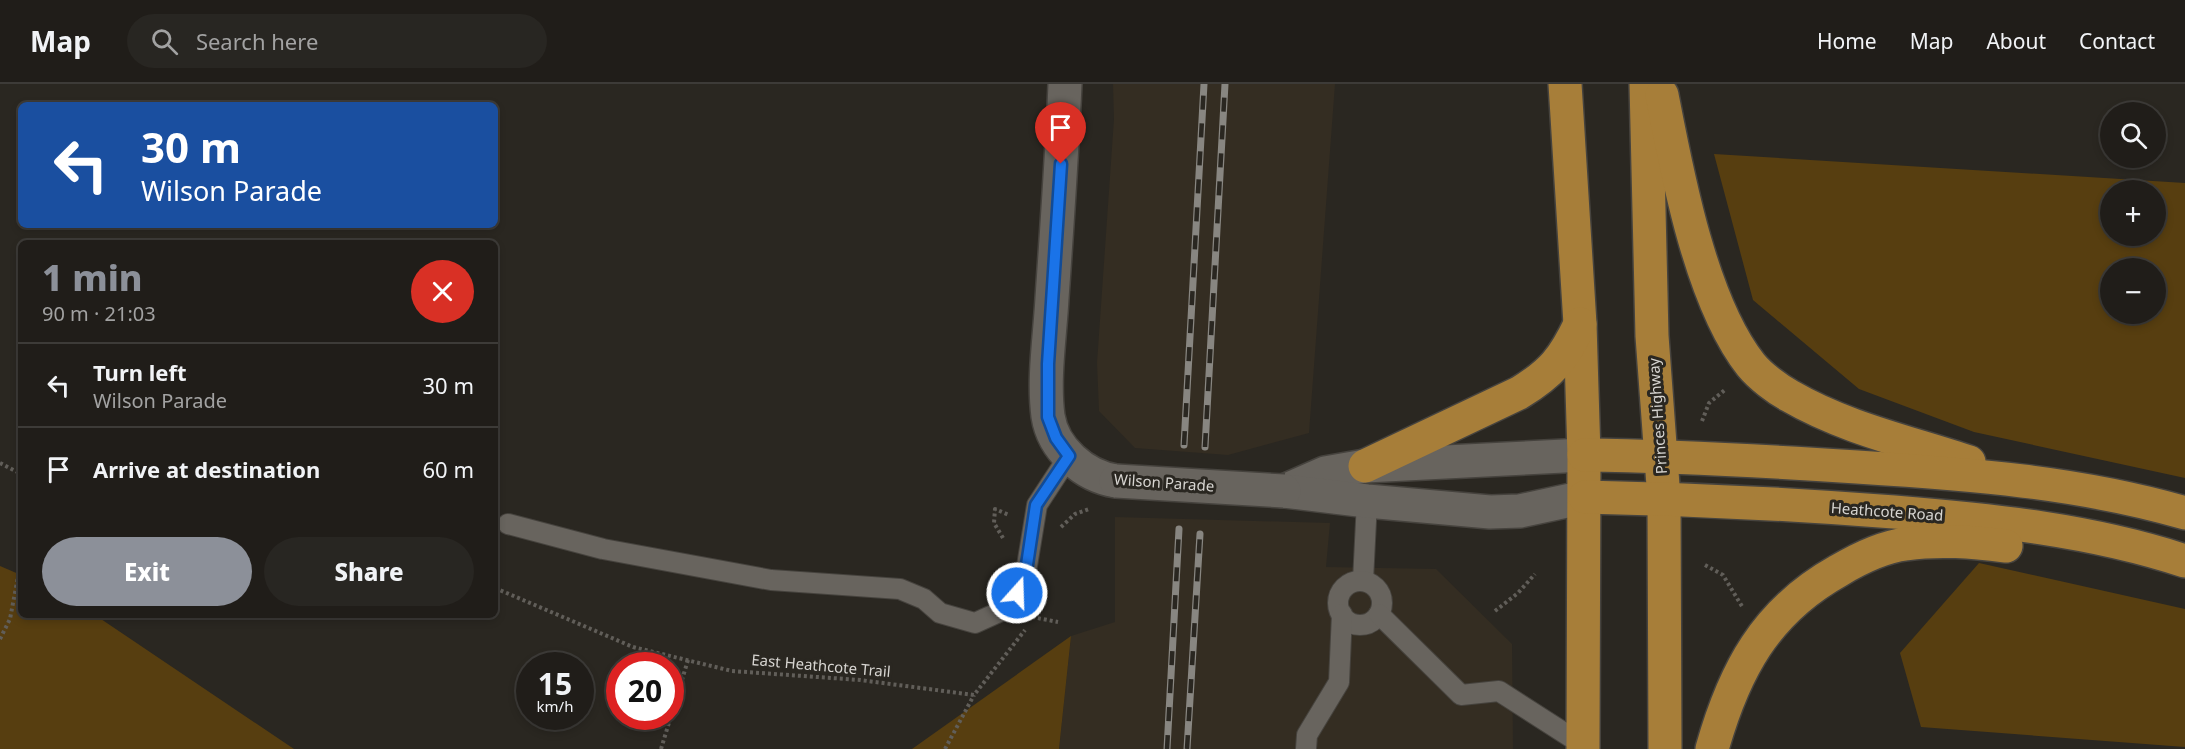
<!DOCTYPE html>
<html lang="en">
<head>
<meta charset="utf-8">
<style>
	body { margin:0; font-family:"Noto Sans",sans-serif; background:#282622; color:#f1f3f6; height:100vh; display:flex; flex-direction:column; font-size:22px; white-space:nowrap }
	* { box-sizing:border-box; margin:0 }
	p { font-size:20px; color:#a2a2a2 }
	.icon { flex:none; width:33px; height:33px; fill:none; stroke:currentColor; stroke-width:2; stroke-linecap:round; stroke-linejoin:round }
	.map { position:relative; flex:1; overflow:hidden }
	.details { position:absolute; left:18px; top:156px; width:480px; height:378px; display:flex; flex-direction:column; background:#201d19; border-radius:9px; box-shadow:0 3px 9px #0003,0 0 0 2px #3d3b38 }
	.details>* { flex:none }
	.guide { position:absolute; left:18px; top:18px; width:480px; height:126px; border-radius:9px; box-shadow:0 3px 9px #0003,0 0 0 2px #3d3b38; background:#1a4fa0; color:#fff; overflow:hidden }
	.tools { position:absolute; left:2100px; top:18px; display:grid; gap:12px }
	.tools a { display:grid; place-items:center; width:66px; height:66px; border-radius:50%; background:#201d19; box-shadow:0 3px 9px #0003,0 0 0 2px #3d3b38; font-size:30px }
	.speed { position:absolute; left:516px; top:568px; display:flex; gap:12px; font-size:30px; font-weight:700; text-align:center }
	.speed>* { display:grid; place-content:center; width:78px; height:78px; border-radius:50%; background:#201d19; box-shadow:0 3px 9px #0003,0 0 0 2px #3d3b38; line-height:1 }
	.speed small { font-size:15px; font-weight:400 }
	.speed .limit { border:9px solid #d22; background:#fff; color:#111 }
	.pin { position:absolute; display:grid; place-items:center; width:51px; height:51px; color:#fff; margin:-62px -26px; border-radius:50% 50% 50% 0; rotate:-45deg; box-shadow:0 0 6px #0007 }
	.pin .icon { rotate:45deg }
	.me { position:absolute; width:66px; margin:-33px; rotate:20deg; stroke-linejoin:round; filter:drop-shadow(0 0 4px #0008) }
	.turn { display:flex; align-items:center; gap:21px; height:126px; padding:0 24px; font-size:27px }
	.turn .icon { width:78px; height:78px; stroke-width:2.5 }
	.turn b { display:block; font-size:42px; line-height:51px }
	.round { display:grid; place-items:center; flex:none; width:63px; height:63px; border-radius:32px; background:#282622 }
	.summary { display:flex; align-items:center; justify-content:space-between; height:102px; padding:0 24px }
	h1 { font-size:36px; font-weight:800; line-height:45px; color:#8c9099 }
	.cta { display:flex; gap:12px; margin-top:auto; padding:12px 24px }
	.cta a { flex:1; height:69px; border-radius:36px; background:#8c9099; color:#fff; font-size:24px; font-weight:800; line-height:69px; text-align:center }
	.cta a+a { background:#282622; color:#f1f3f6 }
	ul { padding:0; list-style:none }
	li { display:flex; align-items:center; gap:18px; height:84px; padding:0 24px; border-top:2px solid #3d3b38 }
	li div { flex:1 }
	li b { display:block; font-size:22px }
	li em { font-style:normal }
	header { display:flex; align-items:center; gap:36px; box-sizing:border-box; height:84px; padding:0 30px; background:#201d19; border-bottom:2px solid #3d3b38 }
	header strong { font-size:28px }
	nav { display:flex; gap:33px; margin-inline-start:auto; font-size:21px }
	.search { width:420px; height:54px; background:#282622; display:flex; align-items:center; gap:15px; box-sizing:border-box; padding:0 21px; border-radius:33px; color:#a2a2a2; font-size:22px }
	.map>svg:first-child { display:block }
	.built { fill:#342d22 }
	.green { fill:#573e10; fill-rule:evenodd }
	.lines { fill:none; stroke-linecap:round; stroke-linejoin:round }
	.lane-casing { stroke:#46433e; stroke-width:22 }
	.secondary-casing { stroke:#46433e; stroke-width:36 }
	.highway-casing { stroke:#46433e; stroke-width:36 }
	.path { stroke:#615e59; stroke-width:4; stroke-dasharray:3 3; stroke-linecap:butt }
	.lane { stroke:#68645e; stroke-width:20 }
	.secondary { stroke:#68645e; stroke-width:33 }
	.highway { stroke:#a77e39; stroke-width:33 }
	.rail-casing { stroke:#888681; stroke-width:7 }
	.rail { stroke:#2a2721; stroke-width:4.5; stroke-dasharray:14; stroke-linecap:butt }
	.secondary-bridge-casing { stroke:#46433e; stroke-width:36; stroke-linecap:butt }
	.secondary-bridge { stroke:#68645e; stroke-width:33 }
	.route-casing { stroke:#114b97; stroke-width:15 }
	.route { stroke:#1a73e8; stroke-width:10 }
	.labels { text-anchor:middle; stroke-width:6; stroke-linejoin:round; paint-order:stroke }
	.street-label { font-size:15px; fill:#d7d5d1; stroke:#2a2721 }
</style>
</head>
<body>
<header>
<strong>Map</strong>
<div class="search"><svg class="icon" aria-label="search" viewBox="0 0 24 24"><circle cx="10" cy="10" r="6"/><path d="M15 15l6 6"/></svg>Search here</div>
<nav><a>Home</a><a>Map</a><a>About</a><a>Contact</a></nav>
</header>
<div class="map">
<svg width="2185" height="665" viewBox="0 0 2185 665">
	<rect width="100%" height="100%" fill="#2a2721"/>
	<g class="built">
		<path d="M1113 0H1335L1309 349 1228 371 1135 364 1099 327 1097 279 1114 35Z"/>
		<path d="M1115 433 1330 439 1326 483 1436 485 1512 560 1513 665H1059L1071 552 1115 538Z"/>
	</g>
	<g class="green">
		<path d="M1714 70 2185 99V394L1974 348 1859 305 1753 216ZM2110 106H2156V152H2110ZM2110 184H2156V230H2110Z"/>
		<path d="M1979 479 2185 525V663L1921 643 1900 569Z"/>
		<path d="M0 482 21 491V531H95L294 665H0Z"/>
		<path d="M1071 552 1059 665H912Z"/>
	</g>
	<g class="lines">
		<defs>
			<g id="lane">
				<path d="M508 440 603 465 771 496 900 505 924 515 940 529 975 539 1008 524 1025 494 1037 421 1069 372"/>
				<path d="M1363 497 1367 417"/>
				<circle cx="1360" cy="519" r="22"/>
				<path d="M1379 530 1461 611 1499 607 1583 661"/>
				<path d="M1306 665 1307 651 1339 598 1342 530"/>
			</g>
			<g id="secondary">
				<path d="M1065 0C1062 71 1057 142 1052 214 1050 252 1043 294 1048 332 1053 365 1084 392 1116 397"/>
				<path d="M1284 407 1325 389 1365 382 1584 371"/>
				<path d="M1284 407 1367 417 1490 428 1520 427 1585 413"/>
			</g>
			<g id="highway">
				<path d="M1565 0 1580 240 1584 371 1583 665"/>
				<path d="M1646 0 1652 252 1664 415 1665 665"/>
				<path d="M1662 11C1677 89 1701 218 1751 281 1760 292 1777 305 1790 312 1845 344 1909 358 1969 378"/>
				<path d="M1584 371C1675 372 1766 377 1857 383 1968 390 2078 398 2185 429"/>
				<path d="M1365 382 1519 309C1552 289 1564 274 1580 240"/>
				<path d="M1585 413C1688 415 1791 420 1894 428 1993 436 2091 446 2185 477"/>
				<path d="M1712 665C1734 587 1765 528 1838 487 1858 475 1882 463 1906 460 1939 455 1973 458 2006 462"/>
			</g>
		</defs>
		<use href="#lane" class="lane-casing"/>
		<use href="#secondary" class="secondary-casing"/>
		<use href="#highway" class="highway-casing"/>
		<g class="path">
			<path d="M1702 337 1709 319 1726 305"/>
			<path d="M0 379 21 390"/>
			<path d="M1061 443 1075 430 1089 425"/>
			<path d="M1003 454 994 439 995 425 1009 431"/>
			<path d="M1705 481 1723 491 1743 524"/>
			<path d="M495 504 633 563 732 587 860 596 974 611 1025 546"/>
			<path d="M1495 527 1518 509 1535 490"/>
			<path d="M1032 533 1058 538"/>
			<path d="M0 555 10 535 21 477"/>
			<path d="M661 665 688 576"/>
			<path d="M945 665 974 611"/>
		</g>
		<use href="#lane" class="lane"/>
		<use href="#secondary" class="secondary"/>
		<use href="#highway" class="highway"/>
		<defs>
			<g id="rail">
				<path d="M1184 361 1204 0"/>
				<path d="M1205 363 1225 0"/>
				<path d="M1167 665 1179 445"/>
				<path d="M1187 665 1200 450"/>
			</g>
		</defs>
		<use href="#rail" class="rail-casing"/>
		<use href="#rail" class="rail"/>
		<defs>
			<path id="secondary-bridge" d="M1116 397 1284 407"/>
		</defs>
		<use href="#secondary-bridge" class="secondary-bridge-casing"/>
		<use href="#secondary-bridge" class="secondary-bridge"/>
	</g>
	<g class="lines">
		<defs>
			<path id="route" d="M1017 509 1025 494 1036 421 1069 372 1056 354 1048 333V280L1061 80"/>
		</defs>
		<use href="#route" class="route-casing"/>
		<use href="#route" class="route"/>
	</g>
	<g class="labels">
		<g class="street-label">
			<text transform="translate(1658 332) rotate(-94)" y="5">Princes Highway</text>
			<text transform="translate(1164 399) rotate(4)" y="5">Wilson Parade</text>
			<text transform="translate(1887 428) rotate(4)" y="5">Heathcote Road</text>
			<text transform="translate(821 582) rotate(5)" y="5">East Heathcote Trail</text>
		</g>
	</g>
</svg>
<div class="tools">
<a><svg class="icon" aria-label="search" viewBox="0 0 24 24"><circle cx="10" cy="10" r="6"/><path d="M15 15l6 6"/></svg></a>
<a>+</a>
<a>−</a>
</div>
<div class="speed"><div>15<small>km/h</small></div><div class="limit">20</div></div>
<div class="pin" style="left:1061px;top:80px;background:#d93025"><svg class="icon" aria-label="arrive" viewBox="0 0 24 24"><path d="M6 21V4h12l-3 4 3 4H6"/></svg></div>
<svg class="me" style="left:1017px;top:509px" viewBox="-20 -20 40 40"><circle r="17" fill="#1a73e8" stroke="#fff" stroke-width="3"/><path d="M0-11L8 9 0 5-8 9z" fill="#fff"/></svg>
<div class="guide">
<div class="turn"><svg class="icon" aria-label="left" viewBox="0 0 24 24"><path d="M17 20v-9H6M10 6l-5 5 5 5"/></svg><div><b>30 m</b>Wilson Parade</div></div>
</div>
<section class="details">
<div class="summary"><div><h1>1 min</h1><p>90 m · 21:03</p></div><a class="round" style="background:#d93025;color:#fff"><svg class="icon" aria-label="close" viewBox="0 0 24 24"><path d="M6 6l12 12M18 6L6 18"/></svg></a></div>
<ul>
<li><svg class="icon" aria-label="left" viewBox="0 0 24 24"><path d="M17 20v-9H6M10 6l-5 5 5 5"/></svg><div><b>Turn left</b><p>Wilson Parade</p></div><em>30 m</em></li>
<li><svg class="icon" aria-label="arrive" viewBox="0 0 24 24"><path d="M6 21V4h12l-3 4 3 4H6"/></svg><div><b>Arrive at destination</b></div><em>60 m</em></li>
</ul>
<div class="cta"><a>Exit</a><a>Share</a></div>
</section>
</div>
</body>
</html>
